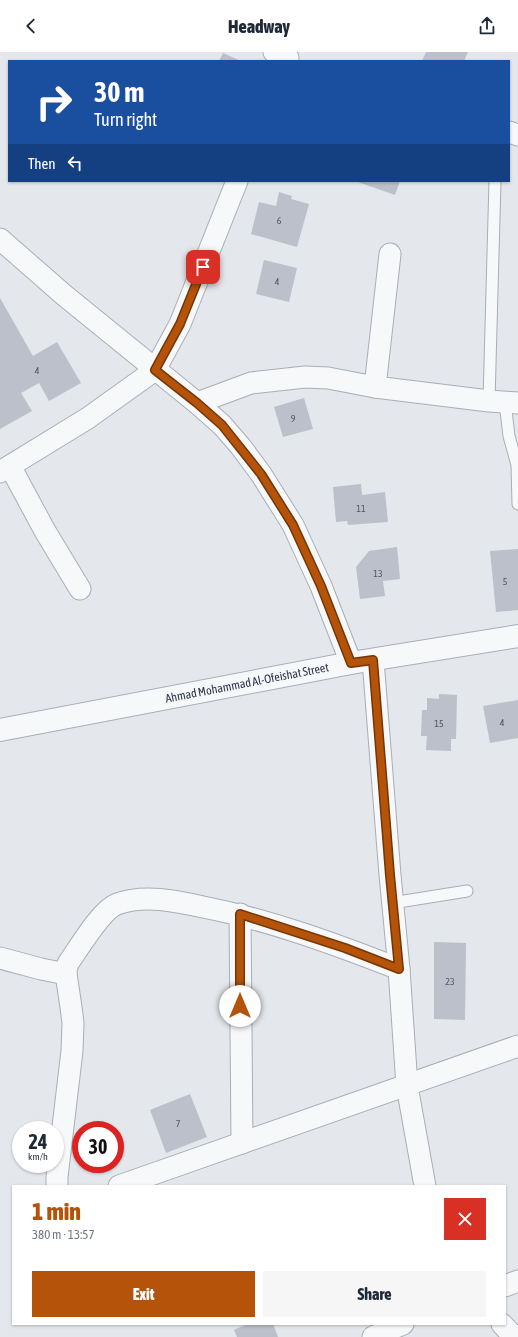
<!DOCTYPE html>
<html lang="en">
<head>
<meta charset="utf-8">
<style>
	body { margin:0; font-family:"Asap Condensed",sans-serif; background:#f6f6f7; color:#1f2937; height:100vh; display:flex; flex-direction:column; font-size:15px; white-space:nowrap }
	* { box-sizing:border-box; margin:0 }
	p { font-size:13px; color:#747a83 }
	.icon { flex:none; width:22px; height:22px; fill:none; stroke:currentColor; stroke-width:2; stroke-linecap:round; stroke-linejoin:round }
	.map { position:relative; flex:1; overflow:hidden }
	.drawer { position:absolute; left:12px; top:1133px; width:494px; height:140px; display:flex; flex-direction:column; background:#fff; border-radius:0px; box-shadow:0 1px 3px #0004 }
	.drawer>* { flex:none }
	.top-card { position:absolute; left:8px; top:8px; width:502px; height:122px; border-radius:0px; box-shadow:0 1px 3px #0004; background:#1a4fa0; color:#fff; overflow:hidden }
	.speed { position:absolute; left:12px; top:1069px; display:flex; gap:8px; font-size:20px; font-weight:700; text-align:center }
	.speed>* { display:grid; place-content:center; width:52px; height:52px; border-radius:50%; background:#fff; box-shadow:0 1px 3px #0004; line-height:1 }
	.speed small { font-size:10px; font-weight:400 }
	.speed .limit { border:6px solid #d22; background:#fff; color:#111 }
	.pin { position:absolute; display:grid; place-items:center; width:34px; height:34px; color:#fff; margin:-17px; border-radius:8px; box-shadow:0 2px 6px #0006 }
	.me { position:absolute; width:44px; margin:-22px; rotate:0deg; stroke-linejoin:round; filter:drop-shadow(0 0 3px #0008) }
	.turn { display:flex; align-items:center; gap:14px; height:84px; padding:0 20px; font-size:18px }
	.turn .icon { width:52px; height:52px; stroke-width:2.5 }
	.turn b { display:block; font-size:28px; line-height:34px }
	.then { display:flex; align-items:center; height:38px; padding:0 20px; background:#0003; gap:8px; font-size:15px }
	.round { display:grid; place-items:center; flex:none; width:42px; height:42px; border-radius:0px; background:#f6f6f7 }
	.summary { display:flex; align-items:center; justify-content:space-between; height:68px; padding:0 20px }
	h1 { font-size:24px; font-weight:800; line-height:30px; color:#b45309 }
	.primary-button { display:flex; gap:8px; margin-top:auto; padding:8px 20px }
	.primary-button a { flex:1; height:46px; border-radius:0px; background:#b45309; color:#fff; font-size:16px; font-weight:800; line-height:46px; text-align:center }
	.primary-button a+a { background:#f6f6f7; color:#1f2937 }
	header { display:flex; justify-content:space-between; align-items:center; height:52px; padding:0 20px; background:#fff; font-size:18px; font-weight:800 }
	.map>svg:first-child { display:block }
	.building { fill:#bbc0ca }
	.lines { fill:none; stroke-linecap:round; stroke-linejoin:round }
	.service-casing { stroke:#a9aeb7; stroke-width:13 }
	.minor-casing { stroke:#a9aeb7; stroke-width:23 }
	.tertiary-casing { stroke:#a9aeb7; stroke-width:24 }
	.service { stroke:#f7f8fa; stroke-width:11 }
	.minor { stroke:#f7f8fa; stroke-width:21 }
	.tertiary { stroke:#f7f8fa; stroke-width:22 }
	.route-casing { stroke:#753606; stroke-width:10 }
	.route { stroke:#b45309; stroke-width:7 }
	.labels { text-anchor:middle; stroke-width:3.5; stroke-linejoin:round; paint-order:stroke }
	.number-label { font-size:10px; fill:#4f5766 }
	.street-label { font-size:12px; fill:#2b3445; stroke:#f4f6f9 }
</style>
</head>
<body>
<header><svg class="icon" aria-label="back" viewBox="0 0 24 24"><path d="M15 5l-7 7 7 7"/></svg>Headway<svg class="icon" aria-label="share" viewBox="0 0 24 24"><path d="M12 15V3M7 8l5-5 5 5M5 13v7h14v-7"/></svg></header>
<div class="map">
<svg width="518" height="1285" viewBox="0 0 518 1285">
	<rect width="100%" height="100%" fill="#e4e7ec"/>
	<g class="building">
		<path d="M426 0H468L464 9H422Z"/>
		<path d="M223 1 241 9H219Z"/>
		<path d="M355 129H400L395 143Z"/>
		<path d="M279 140 292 144 291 147 309 152 297 195 251 182 259 150 276 154Z"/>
		<path d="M264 208 297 216 289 250 256 242Z"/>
		<path d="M0 246 33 304 57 290 81 331 49 349 39 331 21 341 32 359 0 377Z"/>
		<path d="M304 346 313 377 283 385 274 355Z"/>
		<path d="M361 432 362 443 385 440 388 470 348 473 347 469 336 470 333 435Z"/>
		<path d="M397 495 400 527 383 529 385 544 360 547 356 515 369 499Z"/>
		<path d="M518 497V558L496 560 490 499Z"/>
		<path d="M439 642 457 643 456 687H451V699L426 698 427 684H421L422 658H427V646L439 647Z"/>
		<path d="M518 648V686L490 691 483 654Z"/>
		<path d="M434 890 466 891 465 968 434 967Z"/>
		<path d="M190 1042 207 1085 166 1101 150 1058Z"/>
		<path d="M247 1272H273L278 1285H237L234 1278Z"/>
	</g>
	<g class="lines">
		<defs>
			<g id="service">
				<path d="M489 349 495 129"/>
				<path d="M505 350 509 384 517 413 518 452"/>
				<path d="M392 851 467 839"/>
			</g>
			<g id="minor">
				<path d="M274 0 288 6"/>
				<path d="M509 80 518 83"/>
				<path d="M0 187 64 243 197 351 222 373 241 395 261 422 293 473 321 534 351 611"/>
				<path d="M375 335 390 202"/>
				<path d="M197 351 251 331 305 325 328 326 375 335 489 349 518 351"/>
				<path d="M10 414 45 479 80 537"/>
				<path d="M0 420 88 366 155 318 180 272 237 129"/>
				<path d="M373 608 390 823 399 917 407 1034 425 1134"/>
				<path d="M240 862 242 1091"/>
				<path d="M0 906 41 917 66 922C66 918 67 913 69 910 79 896 101 858 117 852 144 842 176 849 203 855 270 868 335 892 399 917"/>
				<path d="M57 1134V1125L72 999 73 971 71 955 66 922"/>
				<path d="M119 1134 518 994"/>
				<path d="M505 1234 518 1229"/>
				<path d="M502 1272 514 1285"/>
				<path d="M373 1285 403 1272"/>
			</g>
			<path id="tertiary" d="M0 678 351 611 518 584"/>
		</defs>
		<use href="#service" class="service-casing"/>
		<use href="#minor" class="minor-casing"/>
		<use href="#tertiary" class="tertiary-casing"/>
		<use href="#service" class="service"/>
		<use href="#minor" class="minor"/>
		<use href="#tertiary" class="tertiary"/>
	</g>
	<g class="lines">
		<defs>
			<path id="route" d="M203 215 180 272 155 318 197 351 222 373 261 422 293 473 321 534 351 611 373 608 390 823 399 917 345 896 240 862V954"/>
		</defs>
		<use href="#route" class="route-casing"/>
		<use href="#route" class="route"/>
	</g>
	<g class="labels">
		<g class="number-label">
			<text x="279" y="172">6</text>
			<text x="277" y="233">4</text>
			<text x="37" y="322">4</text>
			<text x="293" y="370">9</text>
			<text x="361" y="460">11</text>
			<text x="378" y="525">13</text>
			<text x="505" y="533">5</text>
			<text x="502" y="674">4</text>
			<text x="439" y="675">15</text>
			<text x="450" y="933">23</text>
			<text x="178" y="1075">7</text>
		</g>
		<g class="street-label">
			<text transform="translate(247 631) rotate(-11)" y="4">Ahmad Mohammad Al-Ofeishat Street</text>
		</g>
	</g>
</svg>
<div class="speed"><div>24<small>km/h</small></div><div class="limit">30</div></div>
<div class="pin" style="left:203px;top:215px;background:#d93025"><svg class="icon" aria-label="arrive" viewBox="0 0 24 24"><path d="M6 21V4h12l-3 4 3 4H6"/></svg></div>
<svg class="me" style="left:240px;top:954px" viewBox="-20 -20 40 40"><circle r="19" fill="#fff"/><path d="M0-13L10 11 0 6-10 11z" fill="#b45309"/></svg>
<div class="top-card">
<div class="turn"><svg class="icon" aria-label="right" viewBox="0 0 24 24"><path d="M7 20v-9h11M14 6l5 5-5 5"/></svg><div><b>30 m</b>Turn right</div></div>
<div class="then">Then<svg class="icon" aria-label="left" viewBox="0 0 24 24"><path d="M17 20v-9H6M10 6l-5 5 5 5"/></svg></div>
</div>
<section class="drawer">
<div class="summary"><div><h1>1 min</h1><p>380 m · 13:57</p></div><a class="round" style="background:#d93025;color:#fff"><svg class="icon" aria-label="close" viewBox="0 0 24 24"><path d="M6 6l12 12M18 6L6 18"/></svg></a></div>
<div class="primary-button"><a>Exit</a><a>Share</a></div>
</section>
</div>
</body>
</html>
